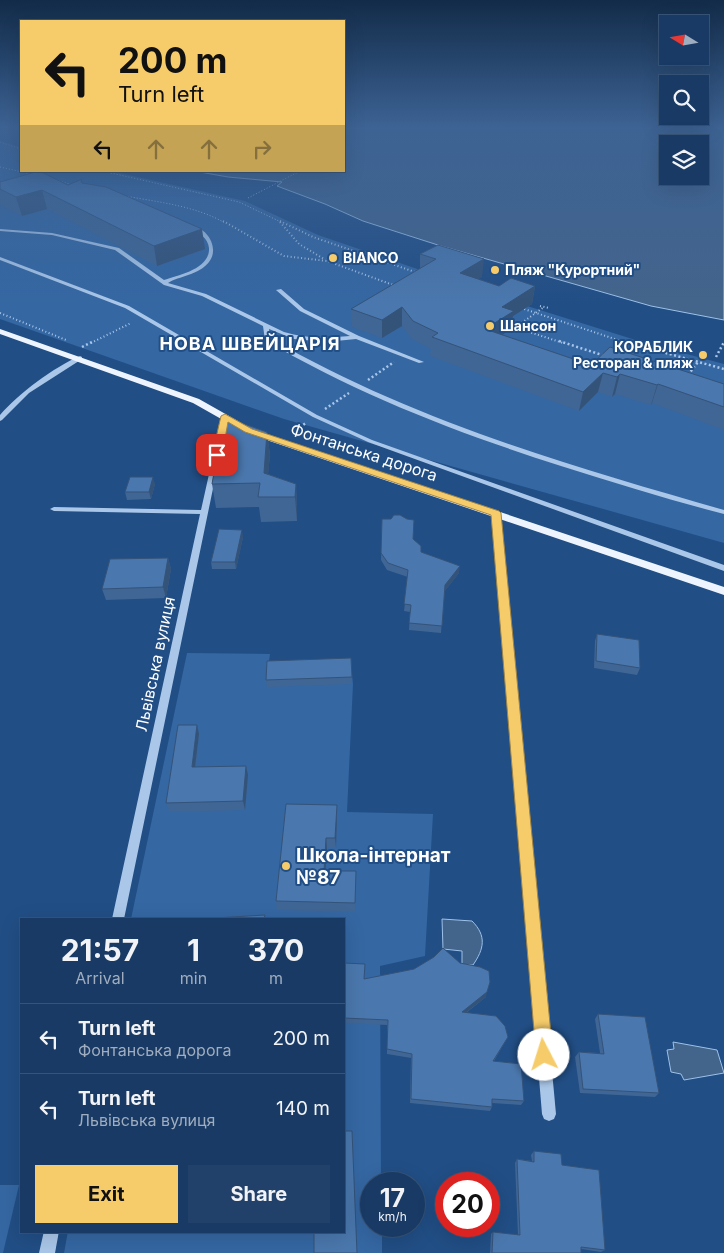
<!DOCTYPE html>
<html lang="en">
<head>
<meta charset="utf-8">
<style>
	body { margin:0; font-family:Inter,sans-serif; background:#22416a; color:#f1f3f6; height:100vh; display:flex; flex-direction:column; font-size:19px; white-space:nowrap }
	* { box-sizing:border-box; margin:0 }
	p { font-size:16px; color:#9fadbf }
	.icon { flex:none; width:28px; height:28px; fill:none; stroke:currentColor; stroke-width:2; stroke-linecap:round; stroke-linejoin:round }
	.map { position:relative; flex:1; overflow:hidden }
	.sheet { position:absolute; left:20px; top:918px; width:325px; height:315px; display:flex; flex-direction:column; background:#193a64; border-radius:0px; box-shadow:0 5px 20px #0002,0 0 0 1px #375478 }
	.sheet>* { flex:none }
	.top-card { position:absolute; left:20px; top:20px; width:325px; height:152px; border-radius:0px; box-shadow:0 5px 20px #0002,0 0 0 1px #375478; background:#f6cc6b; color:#111; overflow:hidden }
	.needle { width:32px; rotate:281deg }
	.controls { position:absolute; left:659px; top:15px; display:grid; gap:10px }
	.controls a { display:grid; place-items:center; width:50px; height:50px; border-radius:0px; background:#193a64; box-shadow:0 5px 20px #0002,0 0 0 1px #375478; font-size:25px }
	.speed { position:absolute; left:360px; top:1172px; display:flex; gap:10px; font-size:25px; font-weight:700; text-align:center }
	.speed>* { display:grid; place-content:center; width:65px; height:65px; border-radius:50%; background:#193a64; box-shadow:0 5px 20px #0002,0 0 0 1px #375478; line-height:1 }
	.speed small { font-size:12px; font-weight:400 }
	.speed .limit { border:8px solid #d22; background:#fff; color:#111 }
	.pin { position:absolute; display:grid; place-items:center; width:42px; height:42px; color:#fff; margin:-21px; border-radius:10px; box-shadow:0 2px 8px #0006 }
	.me { position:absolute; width:55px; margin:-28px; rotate:355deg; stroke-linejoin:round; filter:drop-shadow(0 0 4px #0008) }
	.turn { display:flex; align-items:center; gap:18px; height:105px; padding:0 15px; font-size:22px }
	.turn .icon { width:65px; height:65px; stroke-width:2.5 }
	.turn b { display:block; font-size:35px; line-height:42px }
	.lanes { display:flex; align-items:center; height:48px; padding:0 15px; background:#0003; justify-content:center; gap:25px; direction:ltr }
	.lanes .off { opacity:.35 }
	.eta { display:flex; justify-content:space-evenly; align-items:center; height:85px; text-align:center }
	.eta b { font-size:30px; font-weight:700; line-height:35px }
	.cta { display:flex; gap:10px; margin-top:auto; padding:10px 15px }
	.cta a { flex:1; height:58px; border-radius:0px; background:#f6cc6b; color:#111; font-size:20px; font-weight:700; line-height:58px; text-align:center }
	.cta a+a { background:#22416a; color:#f1f3f6 }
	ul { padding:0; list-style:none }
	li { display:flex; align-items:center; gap:15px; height:70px; padding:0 15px; border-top:1px solid #375478 }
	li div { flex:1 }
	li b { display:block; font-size:19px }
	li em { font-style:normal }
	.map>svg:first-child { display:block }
	.green { fill:#3567a2 }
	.water { fill:#43648b; stroke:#9dc2ea; fill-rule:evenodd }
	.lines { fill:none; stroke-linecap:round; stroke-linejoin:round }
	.path-far2 { stroke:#aac7e9; stroke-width:1; stroke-dasharray:1 2; stroke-linecap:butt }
	.path-far1 { stroke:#aac7e9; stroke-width:2; stroke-dasharray:1 2.5; stroke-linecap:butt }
	.path { stroke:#aac7e9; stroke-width:2.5; stroke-dasharray:2 2.5; stroke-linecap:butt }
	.minor { fill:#aac7e9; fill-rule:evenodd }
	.major { fill:#edf4fe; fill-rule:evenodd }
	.wall { fill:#406695 }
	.shaded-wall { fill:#345379 }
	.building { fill:#4a77ad; stroke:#345379 }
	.route { fill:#f6cc6b; stroke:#a08546 }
	.poi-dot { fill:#f6cc6b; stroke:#214e85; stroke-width:2 }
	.labels { text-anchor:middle; stroke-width:4; stroke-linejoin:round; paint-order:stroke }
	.far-poi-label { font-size:14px; font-weight:bold; fill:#fff; stroke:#214e85; text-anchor:start }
	.street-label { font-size:16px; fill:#fff; stroke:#214e85 }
	.far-district-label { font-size:18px; font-weight:bold; letter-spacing:1px; fill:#fff; stroke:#214e85 }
	.near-poi-label { font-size:19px; font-weight:bold; fill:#fff; stroke:#214e85; text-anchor:start }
</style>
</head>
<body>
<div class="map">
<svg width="724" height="1253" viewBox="0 0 724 1253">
	<rect width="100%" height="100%" fill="#214e85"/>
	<g class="green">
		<path d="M0 141 21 147V171H111L245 201 318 235 505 299 642 342 724 364V543L284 419 0 319Z"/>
		<path d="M187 653 270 654 268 668 351 665 353 684 347 812 433 814 425 956 380 966 381 1184H371V1226H382V1253H64L68 1231H344V919H131Z"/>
		<path d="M0 1185H19L3 1253H0Z"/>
	</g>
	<g class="water">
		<path d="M344 128H724V320L651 306 441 246 363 221 325 204 277 186 282 182 228 177 194 171H344ZM668 144H700V176H668Z"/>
		<path d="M442 919 472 921C487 936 484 949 473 965H462V951L443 949Z"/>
		<path d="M673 1042 717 1050 724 1073 684 1080 681 1074 671 1072 667 1050 674 1049Z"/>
	</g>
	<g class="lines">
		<g class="path-far2">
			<path d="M0 142 21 149"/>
			<path d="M0 167 31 174"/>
			<path d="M102 171 239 202 283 223"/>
			<path d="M41 175 49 171"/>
			<path d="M59 181 72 185"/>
			<path d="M125 196C158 202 196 206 225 223"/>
			<path d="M248 198 300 171"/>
		</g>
		<g class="path-far1">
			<path d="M223 221 284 256 327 261 396 286"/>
			<path d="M280 221 313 237 418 273"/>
			<path d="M280 222 299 244 324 259"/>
			<path d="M540 306 549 308"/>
			<path d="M521 308 627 343"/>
			<path d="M0 313 66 340"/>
			<path d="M508 325 563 343"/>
			<path d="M516 327 544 307"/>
			<path d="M91 343 131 323"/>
		</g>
		<g class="path">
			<path d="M559 341 605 356"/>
			<path d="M622 341 724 369"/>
			<path d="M82 347 94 341"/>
			<path d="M716 357 724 342"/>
			<path d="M688 375 698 362"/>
			<path d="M368 380 394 362"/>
			<path d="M325 409 349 393"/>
			<path d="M292 432 306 423"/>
		</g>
		<g class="minor">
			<path d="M191 226C207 227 220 248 209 262 199 275 179 276 168 283L206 294 284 332C306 339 328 338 350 336L300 311 276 290 281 289 304 309 359 336 424 362 419 363 356 339 326 342 294 339 269 329 270 338C411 420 568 465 724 510V514C669 500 615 483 561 466 458 433 358 395 265 340L263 326 202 296 164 285 115 250 52 235 0 231V229L52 233 119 248 164 280C179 275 210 269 209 248 208 238 199 233 191 228Z"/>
			<path d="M0 257 129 306 317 415 372 440 724 565V571L368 442 313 417 125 308 0 260Z"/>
			<path d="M80 356 82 357V359L29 393 2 420 0 421V415C18 394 54 367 80 356Z"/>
			<path d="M225 414 228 416 124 919H112L200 514 54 511 50 509 54 507 201 510 222 416Z"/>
			<path d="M493 511H496L500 513 556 1114 554 1119 549 1121 544 1119 542 1114 492 513Z"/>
			<path d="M44 1231H59L55 1253H39Z"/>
		</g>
		<path class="major" d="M0 329 199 399 252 429 724 587V595L246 433 193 403 0 334Z"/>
	</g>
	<g class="wall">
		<path d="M0 182 68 185 83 183 205 249 157 266 47 209 22 216 0 205Z"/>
		<path d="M438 245 482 277 478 279 499 286H535L532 304 513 316 511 329 503 335 591 365 724 384V430L652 403 651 405 615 394 612 397 598 392 579 411 430 356 431 349 412 339 402 326 382 338 352 327 351 309 420 269V254Z"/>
		<path d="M267 432 270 455 268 474 296 484 297 508V521L261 522 259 507 216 508 212 484Z"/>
		<path d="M155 484 151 499 127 500 125 492Z"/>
		<path d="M382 519 413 539 421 552 459 573 444 592 441 633 409 630 410 612 404 611 408 577 387 570 381 560Z"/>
		<path d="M243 537 236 569H212L211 562Z"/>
		<path d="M168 558 171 569 166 598 106 600 102 589Z"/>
		<path d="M597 634 640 668 637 675 594 668 595 641Z"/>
		<path d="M351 658 352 684 267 687 266 680Z"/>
		<path d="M197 725 199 734 196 767 248 775 245 810 170 812 166 803Z"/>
		<path d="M337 805V815L336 848H327L325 871H356L355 912 277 910 276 901Z"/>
		<path d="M344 963 364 979 486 997 466 1013 508 1037 494 1061 524 1101 521 1105 492 1103V1107L490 1111 410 1103 411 1058 387 1054V1025L344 1023Z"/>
		<path d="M598 1014 659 1093 655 1097 580 1093 575 1057 579 1052 600 1053 595 1019Z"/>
		<path d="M534 1151 562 1165 605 1250 601 1252 581 1249V1253H490L491 1234 493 1232 518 1235 515 1163 517 1159 532 1161 531 1155Z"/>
	</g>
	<g class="shaded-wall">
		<path d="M42 190 47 209 22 216 16 197Z"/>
		<path d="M202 229 205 249 157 266 154 246Z"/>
		<path d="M484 259 482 277 458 291 460 273Z"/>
		<path d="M535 286 532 304 513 316 511 329 483 348 485 329 502 307Z"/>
		<path d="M402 307V326L382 338V320Z"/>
		<path d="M603 373 598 392 579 411 583 392Z"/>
		<path d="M620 374 615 394 612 397 617 377Z"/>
		<path d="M658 384 652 403 651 405 657 385Z"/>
		<path d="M267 432 270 455 266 497 264 473Z"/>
		<path d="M153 477 155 484 151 499 149 492Z"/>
		<path d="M296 484 297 508V521L295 497Z"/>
		<path d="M242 530 243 537 236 569 235 562Z"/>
		<path d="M168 558 171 569 166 598 163 587Z"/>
		<path d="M460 566 459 573 444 592 445 585Z"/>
		<path d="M197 725 199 734 194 776 192 767Z"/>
		<path d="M246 766 248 775 245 810 243 801Z"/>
		<path d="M337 805V815L336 848 335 838Z"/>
		<path d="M326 838 327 848 325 880 324 871Z"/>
		<path d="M487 992 486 997 460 1017 462 1012Z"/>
	</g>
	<g class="building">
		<path d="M39 171 68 185 82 179 81 181 82 183 106 187 202 229 154 246 42 190 16 197 0 189V182Z"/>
		<path d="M438 245 484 259 460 273 499 286 511 278 535 286 502 307 514 311 485 329 591 365 610 347 724 384V407L658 384 657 385 620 374 617 377 603 373 583 392 432 337 438 333 413 321 402 307 382 320 351 309 436 259 420 254Z"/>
		<path d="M233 420 267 432 264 473 296 484 295 497H258L260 483 212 484 222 428 228 421Z"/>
		<path d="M130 477H153L149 492H125Z"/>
		<path d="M394 515H400L407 519 414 520 413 539 421 546V552L460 566 445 585 442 626 409 623 411 605 404 604 408 570 388 563 381 553 382 519H391Z"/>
		<path d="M219 529 242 530 235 562H211Z"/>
		<path d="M168 558 163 587 102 589 110 559Z"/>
		<path d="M597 634 639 640 640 668 596 661Z"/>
		<path d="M351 658 352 677 266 680 267 661Z"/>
		<path d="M178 725H197L192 767 246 766 243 801 166 803Z"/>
		<path d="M286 804 337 805 335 838H326L324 871H356L355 903 276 901Z"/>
		<path d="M265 915 264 919H199Z"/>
		<path d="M443 948 460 963 480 967 489 971 490 982 487 992 462 1012 496 1016 505 1026 508 1037 493 1061 521 1064 524 1101 492 1099V1107L411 1099 412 1054 387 1049 388 1020 344 1018V963L365 964 364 979 414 969 434 957Z"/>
		<path d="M598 1014 645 1017 659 1093 583 1089 579 1052 604 1054Z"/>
		<path d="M344 1131H352L357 1253H314V1231H344Z"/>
		<path d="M534 1151 561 1154 562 1165 599 1170 605 1250 581 1247V1253H492L493 1232 520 1235 517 1159 534 1162Z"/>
	</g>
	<linearGradient id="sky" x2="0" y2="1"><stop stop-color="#122b49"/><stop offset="0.42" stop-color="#3d6394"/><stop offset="1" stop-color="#3d6394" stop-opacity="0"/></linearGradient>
	<rect width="724" height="303" fill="url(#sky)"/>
	<path class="route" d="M225 414 252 429 499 511 501 513 553 1055 550 1061 544 1064 538 1061 536 1055 491 515 245 432 228 422 222 455 220 457H214L212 455 221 416Z"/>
	<g class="poi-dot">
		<circle cx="333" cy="258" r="5"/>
		<circle cx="495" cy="270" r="5"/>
		<circle cx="490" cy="326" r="5"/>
		<circle cx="703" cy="355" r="5"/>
		<circle cx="286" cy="866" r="5"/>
	</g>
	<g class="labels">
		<g class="far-poi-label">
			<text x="343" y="263">BIANCO</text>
			<text x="505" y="275">Пляж "Курортний"</text>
			<text x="500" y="331">Шансон</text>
			<text x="693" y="352" text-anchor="end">КОРАБЛИК<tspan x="693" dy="16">Ресторан &amp; пляж</tspan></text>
		</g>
		<g class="street-label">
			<text transform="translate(364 452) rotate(18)" y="6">Фонтанська дорога</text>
			<text transform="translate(155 664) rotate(-78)" y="6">Львівська вулиця</text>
		</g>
		<g class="far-district-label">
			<text x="250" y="350">НОВА ШВЕЙЦАРІЯ</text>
		</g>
		<g class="near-poi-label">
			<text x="296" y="862">Школа-інтернат<tspan x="296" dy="22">№87</tspan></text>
		</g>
	</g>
</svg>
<div class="controls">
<a><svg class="needle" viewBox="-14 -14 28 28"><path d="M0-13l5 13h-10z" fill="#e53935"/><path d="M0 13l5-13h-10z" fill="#9fadbf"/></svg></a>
<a><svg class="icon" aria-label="search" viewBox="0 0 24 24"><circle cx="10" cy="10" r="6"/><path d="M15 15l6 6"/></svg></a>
<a><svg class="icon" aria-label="layers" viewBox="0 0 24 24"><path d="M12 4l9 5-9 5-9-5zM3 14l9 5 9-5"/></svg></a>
</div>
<div class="speed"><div>17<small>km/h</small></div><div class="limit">20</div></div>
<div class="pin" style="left:217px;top:455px;background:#d93025"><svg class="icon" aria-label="arrive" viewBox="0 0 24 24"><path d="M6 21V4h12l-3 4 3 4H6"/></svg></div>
<svg class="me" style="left:544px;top:1055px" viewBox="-20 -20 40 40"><circle r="19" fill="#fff"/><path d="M0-13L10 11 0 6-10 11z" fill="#f6cc6b"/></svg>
<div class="top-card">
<div class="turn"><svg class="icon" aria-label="left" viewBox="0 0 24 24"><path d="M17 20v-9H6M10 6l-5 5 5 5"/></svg><div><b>200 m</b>Turn left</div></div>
<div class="lanes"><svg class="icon" aria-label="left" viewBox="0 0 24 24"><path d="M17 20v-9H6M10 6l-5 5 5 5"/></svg><svg class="icon off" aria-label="ahead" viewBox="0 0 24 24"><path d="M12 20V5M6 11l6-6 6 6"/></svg><svg class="icon off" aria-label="ahead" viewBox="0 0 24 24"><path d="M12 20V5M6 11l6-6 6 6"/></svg><svg class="icon off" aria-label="right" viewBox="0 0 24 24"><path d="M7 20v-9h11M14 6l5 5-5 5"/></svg></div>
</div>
<section class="sheet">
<div class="eta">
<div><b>21:57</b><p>Arrival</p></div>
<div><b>1</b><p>min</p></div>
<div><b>370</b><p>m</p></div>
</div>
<ul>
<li><svg class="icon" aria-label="left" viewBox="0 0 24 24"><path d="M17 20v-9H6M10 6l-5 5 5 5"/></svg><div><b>Turn left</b><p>Фонтанська дорога</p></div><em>200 m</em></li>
<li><svg class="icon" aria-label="left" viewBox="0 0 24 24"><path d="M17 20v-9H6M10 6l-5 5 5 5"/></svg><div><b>Turn left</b><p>Львівська вулиця</p></div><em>140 m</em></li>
</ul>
<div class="cta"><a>Exit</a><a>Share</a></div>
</section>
</div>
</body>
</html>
